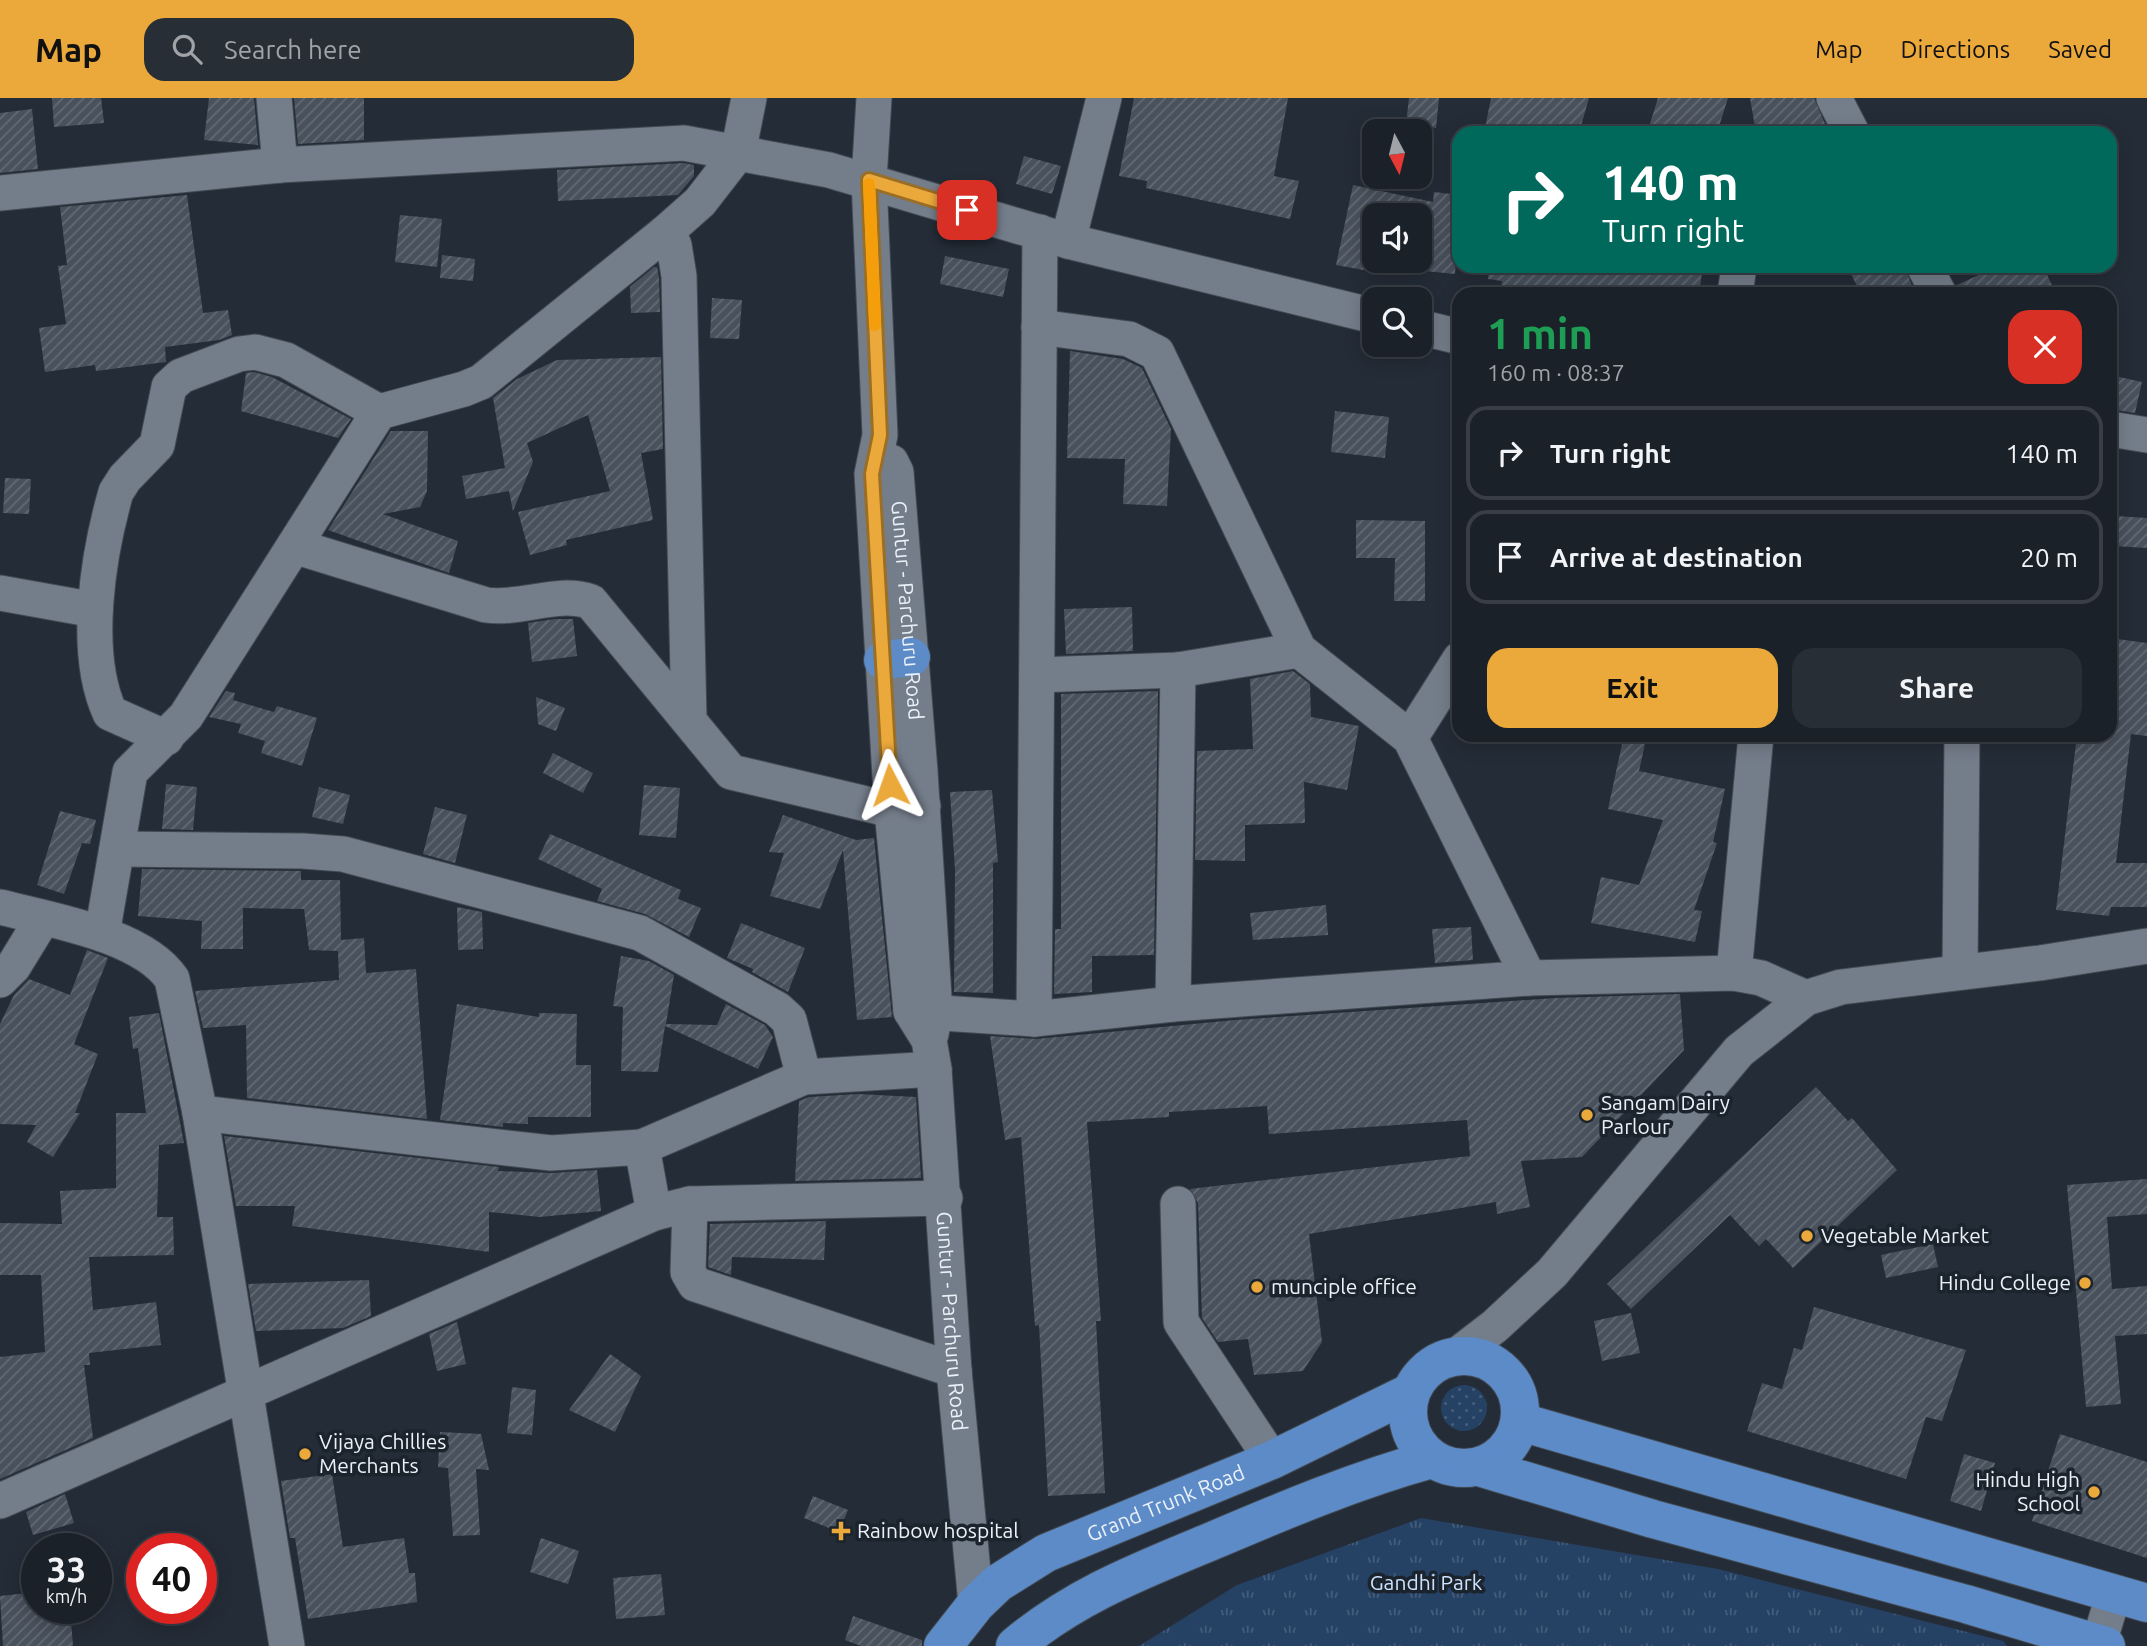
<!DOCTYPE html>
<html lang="en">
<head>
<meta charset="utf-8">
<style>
	body { margin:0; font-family:Ubuntu,sans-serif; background:#282e35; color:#f1f3f6; height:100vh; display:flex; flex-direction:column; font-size:26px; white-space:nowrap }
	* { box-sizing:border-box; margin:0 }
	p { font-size:23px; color:#a0a3a8 }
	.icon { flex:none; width:38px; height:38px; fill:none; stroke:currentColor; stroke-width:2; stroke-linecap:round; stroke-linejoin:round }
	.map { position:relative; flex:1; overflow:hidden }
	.drawer { position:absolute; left:1452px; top:189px; width:665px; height:455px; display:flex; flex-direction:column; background:#1b2129; border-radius:21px; box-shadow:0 4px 18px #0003,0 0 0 2px #393e46 }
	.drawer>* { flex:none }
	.top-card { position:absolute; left:1452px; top:28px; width:665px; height:147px; border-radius:21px; box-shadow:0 4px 18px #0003,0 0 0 2px #393e46; background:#00695c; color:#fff; overflow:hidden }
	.needle { width:46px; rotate:173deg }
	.fabs { position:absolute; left:1362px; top:21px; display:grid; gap:14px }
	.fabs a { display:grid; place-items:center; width:70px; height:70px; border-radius:14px; background:#1b2129; box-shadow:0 4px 18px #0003,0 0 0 2px #393e46; font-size:35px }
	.speed { position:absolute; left:21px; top:1435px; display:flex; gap:14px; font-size:35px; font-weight:700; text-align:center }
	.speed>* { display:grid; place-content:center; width:91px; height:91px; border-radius:50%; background:#1b2129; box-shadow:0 4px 18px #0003,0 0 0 2px #393e46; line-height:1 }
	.speed small { font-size:18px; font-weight:400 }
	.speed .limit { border:10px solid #d22; background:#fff; color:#111 }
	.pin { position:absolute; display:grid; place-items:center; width:60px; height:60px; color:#fff; margin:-30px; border-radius:14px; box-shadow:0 4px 10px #0006 }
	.me { position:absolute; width:77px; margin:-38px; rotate:356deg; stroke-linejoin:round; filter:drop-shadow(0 0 5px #0008) }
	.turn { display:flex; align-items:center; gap:24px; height:147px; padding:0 35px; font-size:32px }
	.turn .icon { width:91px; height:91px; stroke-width:2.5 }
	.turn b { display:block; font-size:49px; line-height:60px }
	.round { display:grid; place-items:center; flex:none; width:74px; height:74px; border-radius:21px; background:#282e35 }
	.summary { display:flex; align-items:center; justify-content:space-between; height:119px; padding:0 35px }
	h1 { font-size:42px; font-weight:700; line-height:52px; color:#1e9e55 }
	.cta { display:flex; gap:14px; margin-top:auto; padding:14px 35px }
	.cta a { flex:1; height:80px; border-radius:21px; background:#eca93b; color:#111; font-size:28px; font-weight:700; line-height:80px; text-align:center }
	.cta a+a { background:#282e35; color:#f1f3f6 }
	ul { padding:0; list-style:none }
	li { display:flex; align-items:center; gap:21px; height:94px; margin:0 14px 10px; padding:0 21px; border:4px solid #393e46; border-radius:21px }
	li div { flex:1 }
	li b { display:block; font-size:26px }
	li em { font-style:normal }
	header { display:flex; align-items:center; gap:42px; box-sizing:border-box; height:98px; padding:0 35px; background:#eca93b; color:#111 }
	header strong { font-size:33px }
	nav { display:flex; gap:38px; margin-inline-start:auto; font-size:24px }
	.search { width:490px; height:63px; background:#282e35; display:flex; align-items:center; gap:18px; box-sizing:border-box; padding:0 24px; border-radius:21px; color:#a0a3a8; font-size:26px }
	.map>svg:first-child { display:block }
	.grass { fill:url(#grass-dots) }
	.park { fill:url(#park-tufts) }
	.building { fill:url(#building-hatch) }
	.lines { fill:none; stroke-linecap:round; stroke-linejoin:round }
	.minor-casing { stroke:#424a52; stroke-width:37 }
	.major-casing { stroke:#424a52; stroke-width:40 }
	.minor { stroke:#747d8a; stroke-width:35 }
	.major { stroke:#5c8bc8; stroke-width:38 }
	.route-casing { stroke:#996e26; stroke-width:18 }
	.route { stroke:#eca93b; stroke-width:12 }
	.slow { stroke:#f59e0b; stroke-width:12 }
	.poi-dot { fill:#eca93b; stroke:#1b232c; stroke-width:2.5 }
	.labels { text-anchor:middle; stroke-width:7; stroke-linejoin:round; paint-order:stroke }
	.street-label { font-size:21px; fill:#ebf1f8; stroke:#1b232c }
	.poi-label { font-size:21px; fill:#ebf1f8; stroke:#1b232c; text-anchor:start }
	.park-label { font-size:21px; fill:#cce2fe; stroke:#1b232c }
</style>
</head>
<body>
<header>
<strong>Map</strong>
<div class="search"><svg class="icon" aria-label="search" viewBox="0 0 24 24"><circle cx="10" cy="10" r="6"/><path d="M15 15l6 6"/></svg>Search here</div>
<nav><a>Map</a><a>Directions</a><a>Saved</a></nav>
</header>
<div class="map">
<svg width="2147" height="1548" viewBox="0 0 2147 1548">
	<defs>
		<pattern id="grass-dots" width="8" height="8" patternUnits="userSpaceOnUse" patternTransform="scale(1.75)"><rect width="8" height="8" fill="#254164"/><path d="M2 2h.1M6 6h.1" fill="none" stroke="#455d7b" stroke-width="1.8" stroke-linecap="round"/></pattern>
		<pattern id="park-tufts" width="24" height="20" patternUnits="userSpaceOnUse" patternTransform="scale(1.75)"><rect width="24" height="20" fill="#254164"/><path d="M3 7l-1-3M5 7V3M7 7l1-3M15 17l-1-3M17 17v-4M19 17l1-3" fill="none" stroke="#455d7b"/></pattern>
		<pattern id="building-hatch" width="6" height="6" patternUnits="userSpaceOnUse" patternTransform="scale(1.75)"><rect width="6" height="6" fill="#48515c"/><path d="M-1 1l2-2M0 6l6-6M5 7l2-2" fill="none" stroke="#636a74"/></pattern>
	</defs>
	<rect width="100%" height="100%" fill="#242c37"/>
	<circle class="grass" cx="1464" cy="1310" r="23"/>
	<path class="park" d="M1421 1420 1718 1471 2003 1543 2007 1548H1139L1237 1487Z"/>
	<g class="building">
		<path d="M52 0H101L104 25 54 29Z"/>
		<path d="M209 0H254L258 47 204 42Z"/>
		<path d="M294 0H364V42L298 46Z"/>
		<path d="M1134 0H1288L1274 78 1299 83 1290 121 1146 90 1147 83 1119 78Z"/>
		<path d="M1409 0H1439L1436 30 1406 26Z"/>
		<path d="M1491 0H1589L1579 35H1484Z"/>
		<path d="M1658 0H1728L1717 35H1647Z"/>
		<path d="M1750 0H1814L1829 35H1756Z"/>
		<path d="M32 11 38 71 0 75V15Z"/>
		<path d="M1024 58 1061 68 1052 96 1016 86Z"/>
		<path d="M683 65 694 67V78L678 97 558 103 557 72Z"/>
		<path d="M1353 87 1433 104 1434 94 1460 97 1455 176 1425 173 1431 117H1374V174L1336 167Z"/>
		<path d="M187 97 203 215 228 212 232 237 219 242 165 249 166 264 96 273 95 267 45 274 39 230 66 226 58 168 67 167 60 109Z"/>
		<path d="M400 117 442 121 437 169 395 164Z"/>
		<path d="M442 157 475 161 473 183 440 180Z"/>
		<path d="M945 158 1009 171 1003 199 940 186Z"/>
		<path d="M1490 168H1703L1699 196H1580L1547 191V196H1500L1502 183 1488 181Z"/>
		<path d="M1847 168H1904L1913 190 1901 196H1861Z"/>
		<path d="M1998 168H2043L2056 196H1959L1957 187Z"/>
		<path d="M654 169H657L659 180 660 214 631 215 630 189Z"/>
		<path d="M712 200 742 202 739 241 710 240Z"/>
		<path d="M1070 253 1123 261 1142 270 1171 331 1167 408 1123 406 1125 361 1067 360Z"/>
		<path d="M661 259 663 351 641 355 653 422 566 442 567 447 530 457 518 414 610 393 588 317 527 345 533 364 513 413 509 393 466 401 462 378 505 370 493 300 517 281 557 262Z"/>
		<path d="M254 274 272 279 351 321 338 340 241 313 246 275Z"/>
		<path d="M2110 277 2142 284 2135 315 2110 311Z"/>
		<path d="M1335 313 1389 319 1385 360 1331 354Z"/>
		<path d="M391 333H428L427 393 420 409 383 416 458 443 449 475 328 432Z"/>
		<path d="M5 380 31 381 29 416 3 415Z"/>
		<path d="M2116 418 2147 420V450L2114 448Z"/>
		<path d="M1356 422 1425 423V503H1394L1395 460H1356Z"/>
		<path d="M1132 509 1133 553 1066 556 1064 511Z"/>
		<path d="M555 521H573L577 558 532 564 528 525Z"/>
		<path d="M2110 540 2147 545V638L2131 636 2116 765H2147V809H2111L2109 818 2056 812 2077 637H2110Z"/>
		<path d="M1293 573 1310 586 1311 619 1359 628 1347 692 1304 684 1305 725 1245 727V763L1195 762 1197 653 1253 651 1250 581Z"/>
		<path d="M226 593 235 595 233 602 274 614 277 608 317 620 302 668 261 655 265 643 238 635 241 626 209 619Z"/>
		<path d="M1158 593 1154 857 1092 858V894L1054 896 1055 831H1061V596Z"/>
		<path d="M536 599 565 610 556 633 538 626Z"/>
		<path d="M1624 637H1647L1639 673 1725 691 1713 744 1717 745 1694 812 1702 813 1695 844 1591 825 1601 779 1639 787 1663 722 1608 711Z"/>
		<path d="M553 655 593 675 583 695 543 675Z"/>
		<path d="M166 686 197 689 193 732 162 731Z"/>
		<path d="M644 687 680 690 676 740 639 737Z"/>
		<path d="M319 689 350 697 343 726 312 719Z"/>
		<path d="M992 692 998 764 993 765V895L954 894 955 772 950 694Z"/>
		<path d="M435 709 467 717 455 765 423 756Z"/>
		<path d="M60 713 96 722 90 746 82 745 64 796 37 787Z"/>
		<path d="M783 717 856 742 874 740 892 919 857 922 843 752 820 811 770 798 784 755 769 754Z"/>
		<path d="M550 736 681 792 678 801 701 810 689 839 645 816 597 803 602 791 538 761Z"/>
		<path d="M142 771 301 773V782H340L341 842 364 840 366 875 416 871 427 1021 247 1000 246 927 203 930 195 893 339 882 338 853 309 852 304 811 243 810V851H201L202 823 138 818Z"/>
		<path d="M1326 807 1328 837 1253 842 1250 815Z"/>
		<path d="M457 809 482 814 483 851 458 852Z"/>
		<path d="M741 825 805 850 788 894 752 874 753 871 727 860Z"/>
		<path d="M1471 829 1473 862 1435 865 1432 831Z"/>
		<path d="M87 852 108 860 74 946 98 956 75 1015H80L53 1059 27 1044 36 1027 0 1026V926L14 897 29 881 70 897Z"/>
		<path d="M621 858 649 863 674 877 666 926 717 927 726 906 765 927 773 939 758 971 665 928 658 974 621 973 623 909 613 908Z"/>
		<path d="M1680 896 1684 952 1582 1059 1521 1063 1530 1109 1497 1116 1496 1104 1309 1136 1322 1244 1303 1273 1254 1277 1248 1241 1218 1244 1202 1220 1198 1105 1190 1091 1470 1058 1467 1022 1269 1036 1267 1008 1169 1014V1019L1087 1024 1101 1223H1096L1105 1395 1048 1398 1039 1227 1035 1228 1021 1039 1005 1042 990 938 1036 941 1235 922 1555 900Z"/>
		<path d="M457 906 539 919V915L577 916 576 967H591V1019H528V1026L503 1025V1029L440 1022Z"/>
		<path d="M159 915 184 1045 159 1047 157 1119H173L174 1157 89 1159 93 1212 156 1204 161 1247 89 1255 90 1267H84L93 1340 0 1381V1259L45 1254 41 1177H0V1125L62 1126 60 1093 116 1090V1015H146L138 950 133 951 129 919Z"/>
		<path d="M1816 989 1848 1023 1852 1020 1897 1072 1793 1170 1766 1141 1759 1148 1730 1117 1631 1211 1607 1186Z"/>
		<path d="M858 996 916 999 921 1080 795 1083 799 1003 809 999Z"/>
		<path d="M224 1038 499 1069 498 1073 552 1075 597 1072 601 1113 540 1119 489 1114V1154L292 1128 295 1108H236Z"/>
		<path d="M2147 1081V1116L2107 1119 2112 1191 2147 1188V1236L2115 1238 2121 1306 2086 1309 2067 1087Z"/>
		<path d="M826 1123 824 1162 732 1159 731 1177 708 1169 710 1126Z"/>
		<path d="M1933 1146 1938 1169 1886 1180 1881 1157Z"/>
		<path d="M369 1182 371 1218 343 1230 256 1233 248 1186Z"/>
		<path d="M1814 1209 1966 1252 1942 1323 1926 1319 1906 1381 1747 1333 1762 1285 1782 1291 1794 1250 1802 1252Z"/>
		<path d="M1631 1215 1640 1255 1602 1263 1594 1223Z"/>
		<path d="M457 1224 466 1266 437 1273 429 1236Z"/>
		<path d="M610 1256 641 1278 615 1334 569 1312Z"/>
		<path d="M512 1289 536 1292 532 1337 507 1335Z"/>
		<path d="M440 1334 481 1336 489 1372 476 1371 480 1437 453 1438 448 1370 438 1369Z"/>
		<path d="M2060 1336 2147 1364V1460L2032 1423Z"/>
		<path d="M1964 1356 1995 1365 1981 1413 1950 1403Z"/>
		<path d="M332 1376 343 1449 404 1440 409 1475H415L417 1504 308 1521 295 1440H290L281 1383Z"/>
		<path d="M65 1396 74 1425 33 1437 26 1414Z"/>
		<path d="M813 1398 848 1412 839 1434 804 1420Z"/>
		<path d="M541 1440 579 1453 568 1486 530 1474Z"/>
		<path d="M661 1476 665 1517 616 1521 613 1480Z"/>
		<path d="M37 1494V1510H70L73 1548H3L0 1498Z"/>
		<path d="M853 1518 922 1542V1548H861L845 1542Z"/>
	</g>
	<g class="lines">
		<defs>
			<g id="minor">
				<path d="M274 0 280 67"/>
				<path id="s1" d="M874 0 869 82 880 337 872 376 892 712 911 913 929 942 934 971 954 1272 976 1506"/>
				<path d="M1834 0 1852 35"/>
				<path d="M0 95 280 67 684 45 829 72 1068 143 1374 218"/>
				<path d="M665 135 700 104 738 55 749 0"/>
				<path d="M1068 143 1104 0"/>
				<path d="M1924 168 1939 196"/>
				<path d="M1735 196 1739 168"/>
				<path d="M1039 229 1129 241 1157 255 1299 552 1410 640 1529 880"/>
				<path d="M1419 229 1460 239"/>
				<path d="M2110 331 2147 337"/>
				<path id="s2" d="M891 364 896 374 920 673 935 915 931 936"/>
				<path d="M294 448 486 507C521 512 558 492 591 504L731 674 892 712 923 708"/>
				<path d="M0 495 95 512"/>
				<path d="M1037 577 1178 572"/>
				<path d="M166 640 110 615C82 554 98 457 116 394L125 380 157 347 169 289 181 278 239 256 255 254 286 262 379 314"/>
				<path d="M1410 640 1460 561"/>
				<path d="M117 751 303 753 343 756 640 835 777 911 789 922 804 979"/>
				<path d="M0 809C50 822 143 837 172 881L200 1015 287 1548"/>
				<path d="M102 836 130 674 186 618 379 314 464 291 481 284 665 135 674 147 679 178 689 621"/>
				<path d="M1960 873 1962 637"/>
				<path d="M1734 875 1756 637"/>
				<path d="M0 882 13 869 43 820"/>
				<path d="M1173 906 1178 572 1299 552"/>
				<path d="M911 913 1034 921 1173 906 1529 880 1734 875 1761 880 1806 900"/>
				<path d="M1034 921 1040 134"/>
				<path d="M200 1015 551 1055 642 1049 654 1115"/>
				<path d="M642 1049 804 979 934 971"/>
				<path d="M690 1106 688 1174 695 1186 954 1272"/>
				<path d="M1178 1106 1181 1224 1272 1362"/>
				<path d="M1456 1258 1495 1228 1552 1175 1739 953 1806 900 1841 889 2040 865 2147 848"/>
				<path d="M0 1403 654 1115 690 1106 945 1100"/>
				<path d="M2098 1548 2114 1495"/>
			</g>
			<g id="major">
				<path d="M883 562 911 559"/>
				<circle cx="1464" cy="1314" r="56"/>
				<path d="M1521 1324 2147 1505"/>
				<path d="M1479 1369 1653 1421 1966 1506 2106 1548"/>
				<path id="s3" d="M943 1548 976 1506 998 1485 1046 1455 1272 1362 1411 1294"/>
				<path d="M1015 1548C1076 1497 1140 1473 1212 1443 1285 1412 1356 1382 1432 1361"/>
			</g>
		</defs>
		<use href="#minor" class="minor-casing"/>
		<use href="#major" class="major-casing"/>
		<use href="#minor" class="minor"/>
		<use href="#major" class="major"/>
	</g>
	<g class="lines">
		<defs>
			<path id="route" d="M890 687 872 376 880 337 869 82 967 112"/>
		</defs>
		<use href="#route" class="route-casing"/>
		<use href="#route" class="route"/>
		<path class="slow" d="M869 86 875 227"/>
	</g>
	<g class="poi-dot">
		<circle cx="1587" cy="1017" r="7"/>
		<circle cx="1807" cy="1138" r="7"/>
		<circle cx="2085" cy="1185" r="7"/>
		<circle cx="1257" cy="1189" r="7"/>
		<circle cx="305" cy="1356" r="7"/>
		<circle cx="2094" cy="1394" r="7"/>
		<path d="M837.5 1422.5h7v7h7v7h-7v7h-7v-7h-7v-7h7z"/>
	</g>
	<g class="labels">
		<g class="street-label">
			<text dy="7" stroke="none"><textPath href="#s2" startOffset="150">Guntur - Parchuru Road</textPath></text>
			<text dy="7" stroke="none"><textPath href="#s1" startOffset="1232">Guntur - Parchuru Road</textPath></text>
			<text dy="7" stroke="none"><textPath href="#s3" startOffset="270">Grand Trunk Road</textPath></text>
		</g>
		<g class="poi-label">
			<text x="1601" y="1012">Sangam Dairy<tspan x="1601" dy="24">Parlour</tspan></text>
			<text x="1821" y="1145">Vegetable Market</text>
			<text x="2071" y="1192" text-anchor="end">Hindu College</text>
			<text x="1271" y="1196">munciple office</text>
			<text x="319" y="1351">Vijaya Chillies<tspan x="319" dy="24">Merchants</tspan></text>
			<text x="2080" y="1389" text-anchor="end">Hindu High<tspan x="2080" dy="24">School</tspan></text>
			<text x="857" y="1440">Rainbow hospital</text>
		</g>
		<g class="park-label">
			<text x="1426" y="1492">Gandhi Park</text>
		</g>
	</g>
</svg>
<div class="fabs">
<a><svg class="needle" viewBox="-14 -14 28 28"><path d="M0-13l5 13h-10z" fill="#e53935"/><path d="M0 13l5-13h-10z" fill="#a0a3a8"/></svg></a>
<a><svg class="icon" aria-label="sound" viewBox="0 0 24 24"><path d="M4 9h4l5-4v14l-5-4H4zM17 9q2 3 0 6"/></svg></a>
<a><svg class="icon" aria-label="search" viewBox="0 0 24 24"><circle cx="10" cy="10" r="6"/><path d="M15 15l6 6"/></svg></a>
</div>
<div class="speed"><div>33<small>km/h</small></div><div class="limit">40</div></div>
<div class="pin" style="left:967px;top:112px;background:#d93025"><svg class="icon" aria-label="arrive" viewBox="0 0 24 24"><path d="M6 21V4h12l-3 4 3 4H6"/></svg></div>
<svg class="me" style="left:890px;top:687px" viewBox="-20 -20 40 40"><path d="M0-17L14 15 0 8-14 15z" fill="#eca93b" stroke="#fff" stroke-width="4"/></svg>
<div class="top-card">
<div class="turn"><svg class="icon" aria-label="right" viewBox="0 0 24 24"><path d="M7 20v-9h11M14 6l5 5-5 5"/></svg><div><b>140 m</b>Turn right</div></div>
</div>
<section class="drawer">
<div class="summary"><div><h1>1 min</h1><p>160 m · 08:37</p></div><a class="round" style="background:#d93025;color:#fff"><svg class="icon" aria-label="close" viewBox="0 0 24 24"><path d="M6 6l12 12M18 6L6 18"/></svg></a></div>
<ul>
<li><svg class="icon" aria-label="right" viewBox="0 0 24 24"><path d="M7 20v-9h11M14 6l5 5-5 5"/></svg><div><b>Turn right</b></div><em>140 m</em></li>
<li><svg class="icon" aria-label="arrive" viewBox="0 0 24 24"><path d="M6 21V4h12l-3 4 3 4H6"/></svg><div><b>Arrive at destination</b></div><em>20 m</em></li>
</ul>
<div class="cta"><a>Exit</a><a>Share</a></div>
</section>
</div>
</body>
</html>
